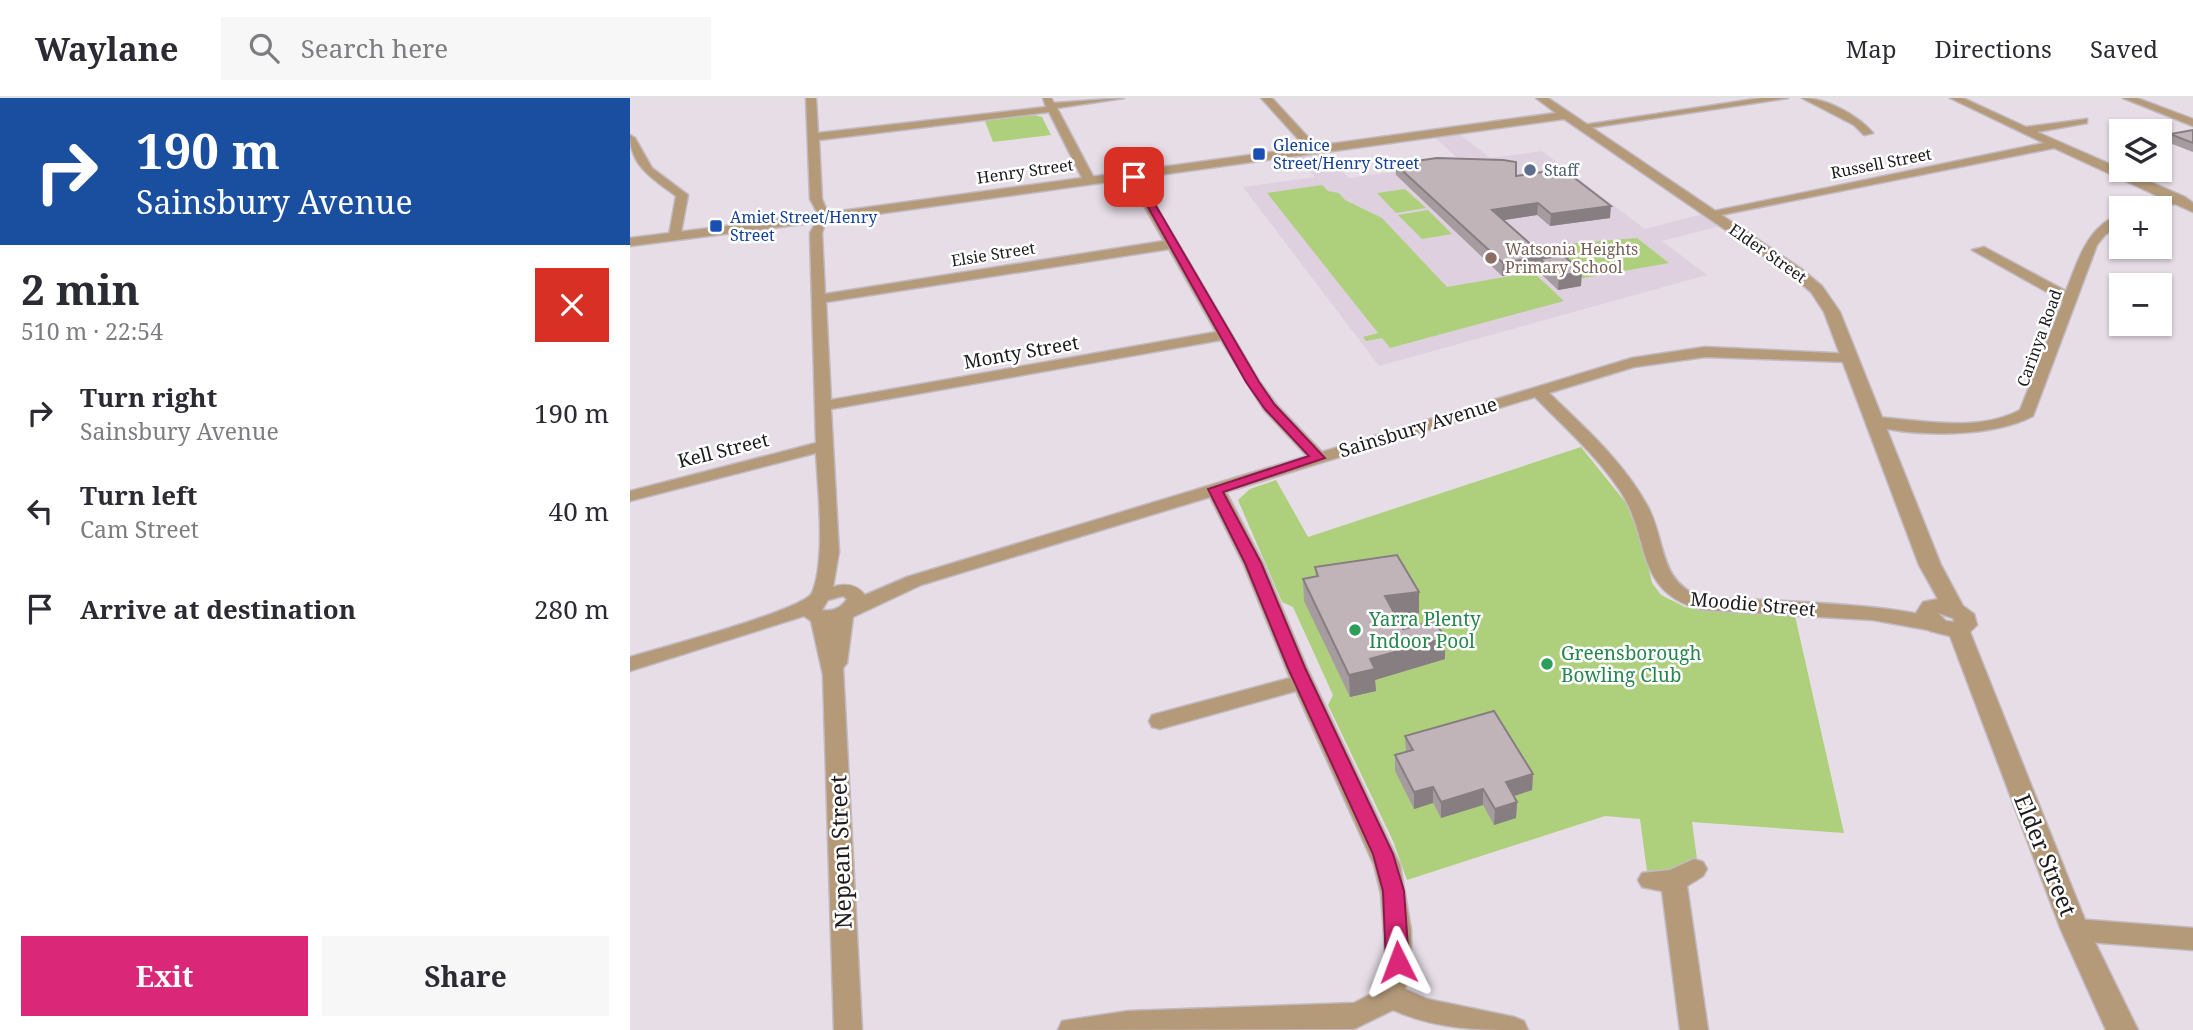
<!DOCTYPE html>
<html lang="en">
<head>
<meta charset="utf-8">
<style>
	body { margin:0; font-family:"Noto Serif",serif; background:#f7f7f7; color:#2b2b33; height:100vh; display:flex; flex-direction:column; font-size:26px; white-space:nowrap }
	* { box-sizing:border-box; margin:0 }
	p { font-size:23px; color:#7c7c81 }
	.icon { flex:none; width:38px; height:38px; fill:none; stroke:currentColor; stroke-width:2; stroke-linecap:round; stroke-linejoin:round }
	.map { position:relative; flex:1; overflow:hidden }
	.details { display:flex; flex-direction:column; background:#fff; width:630px }
	.details>* { flex:none }
	.banner { background:#1a4fa0; color:#fff; overflow:hidden }
	.controls { position:absolute; left:1479px; top:21px; display:grid; gap:14px }
	.controls a { display:grid; place-items:center; width:63px; height:63px; border-radius:0px; background:#fff; box-shadow:0 2px 5px #0004; font-size:35px }
	.pin { position:absolute; display:grid; place-items:center; width:60px; height:60px; color:#fff; margin:-30px; border-radius:14px; box-shadow:0 4px 10px #0006 }
	.me { position:absolute; width:77px; margin:-38px; rotate:357deg; stroke-linejoin:round; filter:drop-shadow(0 0 5px #0008) }
	.turn { display:flex; align-items:center; gap:24px; height:147px; padding:0 21px; font-size:32px }
	.turn .icon { width:91px; height:91px; stroke-width:2.5 }
	.turn b { display:block; font-size:49px; line-height:60px }
	.round { display:grid; place-items:center; flex:none; width:74px; height:74px; border-radius:0px; background:#f7f7f7 }
	.overview { display:flex; align-items:center; justify-content:space-between; height:119px; padding:0 21px }
	h1 { font-size:42px; font-weight:700; line-height:52px }
	.cta { display:flex; gap:14px; margin-top:auto; padding:14px 21px }
	.cta a { flex:1; height:80px; border-radius:0px; background:#db2777; color:#fff; font-size:28px; font-weight:700; line-height:80px; text-align:center }
	.cta a+a { background:#f7f7f7; color:#2b2b33 }
	ul { padding:0; list-style:none }
	li { display:flex; align-items:center; gap:21px; height:98px; padding:0 21px }
	li div { flex:1 }
	li b { display:block; font-size:26px }
	li em { font-style:normal }
	header { display:flex; align-items:center; gap:42px; box-sizing:border-box; height:98px; padding:0 35px; background:#fff; border-bottom:2px solid #e1e1e2 }
	header strong { font-size:33px }
	nav { display:flex; gap:38px; margin-inline-start:auto; font-size:24px }
	.search { width:490px; height:63px; background:#f7f7f7; display:flex; align-items:center; gap:18px; box-sizing:border-box; padding:0 24px; border-radius:0px; color:#7c7c81; font-size:26px }
	main { display:flex; flex:1; min-height:0 }
	.map>svg:first-child { display:block }
	.built { fill:#dfd0e0 }
	.green { fill:#aed07d }
	.lines { fill:none; stroke-linecap:round; stroke-linejoin:round }
	.minor-casing { stroke:#c2bac3; stroke-width:3 }
	.tertiary-casing { stroke:#c2bac3; stroke-width:3 }
	.minor { fill:#b49a79; fill-rule:evenodd }
	.tertiary { fill:#b49a79; fill-rule:evenodd }
	.wall { fill:#a69b9f }
	.shaded-wall { fill:#877e82 }
	.building { fill:#c1b4b9; stroke:#877e82; stroke-width:2 }
	.route { fill:#db2777; stroke:#8e194d; stroke-width:2 }
	.transit-dot { fill:#1a4fb4; stroke:#fff; stroke-width:2.5 }
	.service-dot { fill:#5c6f8a; stroke:#fff; stroke-width:2.5 }
	.education-dot { fill:#8d6e63; stroke:#fff; stroke-width:2.5 }
	.leisure-dot { fill:#2e9e5b; stroke:#fff; stroke-width:2.5 }
	.labels { text-anchor:middle; stroke-width:5; stroke-linejoin:round; paint-order:stroke }
	.far-transit-label { font-size:16px; fill:#164399; stroke:#fff; text-anchor:start }
	.far-street-label { font-size:16px; fill:#1e1b1e; stroke:#fff }
	.far-service-label { font-size:16px; fill:#4e5e75; stroke:#fff; text-anchor:start }
	.far-education-label { font-size:16px; fill:#785e54; stroke:#fff; text-anchor:start }
	.street-label { font-size:19px; fill:#1e1b1e; stroke:#fff }
	.leisure-label { font-size:19px; fill:#27864d; stroke:#fff; text-anchor:start }
	.near-street-label { font-size:23px; fill:#1e1b1e; stroke:#fff }
</style>
</head>
<body>
<header>
<strong>Waylane</strong>
<div class="search"><svg class="icon" aria-label="search" viewBox="0 0 24 24"><circle cx="10" cy="10" r="6"/><path d="M15 15l6 6"/></svg>Search here</div>
<nav><a>Map</a><a>Directions</a><a>Saved</a></nav>
</header>
<main>
<section class="details">
<div class="banner">
<div class="turn"><svg class="icon" aria-label="right" viewBox="0 0 24 24"><path d="M7 20v-9h11M14 6l5 5-5 5"/></svg><div><b>190 m</b>Sainsbury Avenue</div></div>
</div>
<div class="overview"><div><h1>2 min</h1><p>510 m · 22:54</p></div><a class="round" style="background:#d93025;color:#fff"><svg class="icon" aria-label="close" viewBox="0 0 24 24"><path d="M6 6l12 12M18 6L6 18"/></svg></a></div>
<ul>
<li><svg class="icon" aria-label="right" viewBox="0 0 24 24"><path d="M7 20v-9h11M14 6l5 5-5 5"/></svg><div><b>Turn right</b><p>Sainsbury Avenue</p></div><em>190 m</em></li>
<li><svg class="icon" aria-label="left" viewBox="0 0 24 24"><path d="M17 20v-9H6M10 6l-5 5 5 5"/></svg><div><b>Turn left</b><p>Cam Street</p></div><em>40 m</em></li>
<li><svg class="icon" aria-label="arrive" viewBox="0 0 24 24"><path d="M6 21V4h12l-3 4 3 4H6"/></svg><div><b>Arrive at destination</b></div><em>280 m</em></li>
</ul>
<div class="cta"><a>Exit</a><a>Share</a></div>
</section>
<div class="map">
<svg width="1563" height="932" viewBox="0 0 1563 932">
	<rect width="100%" height="100%" fill="#e6dde7"/>
	<path class="built" d="M828 35 860 60 912 53 1015 131 1072 116 1090 128 1032 143 1077 177 749 268 613 89 685 79 667 57 693 53 719 80 832 64 803 38Z"/>
	<g class="green">
		<path d="M404 17 412 19 421 37 363 44 355 23Z"/>
		<path d="M692 87 698 93 709 95 715 102 752 120 817 189 903 174 934 203 760 250 752 240 736 243 733 239 748 235 637 95Z"/>
		<path d="M775 91 796 110 766 115 747 95Z"/>
		<path d="M798 112 822 136 792 141 768 117Z"/>
		<path d="M1007 140 1039 165 948 181 911 148Z"/>
		<path d="M951 349 996 405 1014 450 1022 485 1031 497 1055 509 1074 513 1165 518 1214 735 1062 724 1067 761 1044 772 1017 773 1010 721 975 718 777 782 763 743 698 607 703 597 663 509 652 504 608 402 620 391 646 382 678 439Z"/>
	</g>
	<g class="lines">
		<defs>
			<g id="minor">
				<path d="M176 0H186L188 35 416 9 413 0H421L424 5 494 0 427 10 465 82 459 86 453 82 419 14 189 42 192 101 198 115 192 135 195 196 534 143 496 76 506 74 629 283 646 306 692 354 1002 260 1075 249 1224 256V262L1219 264 1075 259 1004 269 919 295C955 330 994 364 1018 409 1037 445 1028 485 1074 500 1108 501 1301 506 1314 526L1304 533 1243 522 1073 512C1002 494 1023 441 989 391 966 357 934 329 905 299L596 394 633 465 677 570 770 767 781 832V869L775 891 797 901 884 919 894 923 898 932C850 932 808 932 763 912L724 931 428 932 432 923 498 913 724 905 743 895 751 884 755 851 751 796 744 767 666 593 530 631 522 629 519 623 522 617 660 580 613 465 580 399 291 487 223 519 217 565 213 570 232 932H204L193 577 181 523 174 518 0 573V559C26 551 174 512 182 495 196 462 188 392 186 355L0 403V393L186 345 180 135 189 118 180 101ZM539 151 586 234 201 302 196 204ZM591 242 634 312 677 358 277 479 235 497C226 486 215 485 203 489L209 454 201 311ZM213 498 217 501C211 510 203 514 192 512L198 502Z"/>
				<path d="M631 0H642L688 50V54H680Z"/>
				<path d="M1131 0H1158L952 31 947 28Z"/>
				<path d="M1172 0C1196 0 1228 17 1243 35L1234 37 1224 27Z"/>
				<path d="M1320 0H1333L1396 29 1457 21V25L1407 34 1555 99 1563 105V114L1545 106 1509 110 1532 100 1424 50 1081 119 1075 115 1414 45Z"/>
				<path d="M1493 0H1507L1563 21V28Z"/>
				<path d="M0 37 5 40 22 70 58 97 50 140 39 137 46 98C23 81 0 68 0 37Z"/>
				<path d="M1491 116V126L1475 137 1467 147 1403 318C1362 340 1284 339 1239 327L1237 324 1239 321 1245 319C1292 322 1347 335 1390 312L1433 203 1342 152 1354 149 1436 193C1448 163 1457 128 1491 116Z"/>
				<path d="M1064 761 1073 764 1077 771 1073 778 1057 788 1078 932H1050L1032 793 1012 789 1008 782 1012 775 1040 772Z"/>
				<path d="M1445 821 1563 830V852L1445 843 1436 840 1432 832 1436 824Z"/>
			</g>
			<g id="tertiary">
				<path d="M906 0H918L1170 170 1192 188 1210 214 1311 467 1333 508 1344 516 1347 527 1340 534 1459 832 1508 932H1476L1431 832 1320 538 1300 533 1286 515 1293 504 1308 501 1289 467 1194 214 1181 194 1160 176 934 21 196 123 189 119 196 115 926 15ZM1308 515 1323 520 1324 524 1316 523Z"/>
				<path d="M176 118 183 122 181 125 0 148V140Z"/>
			</g>
		</defs>
		<use href="#minor" class="minor-casing"/>
		<use href="#tertiary" class="tertiary-casing"/>
		<use href="#minor" class="minor"/>
		<use href="#tertiary" class="tertiary"/>
	</g>
	<g class="wall">
		<path d="M1563 32V54L1537 44 1540 36Z"/>
		<path d="M765 66 886 78 980 120 920 128 907 117 873 122 914 161 951 188 928 192 909 174V171L872 178 766 77Z"/>
		<path d="M685 469 789 494V515L766 518 773 531 815 561 745 582 746 593 720 599 674 503 673 481 686 478Z"/>
		<path d="M775 638 903 676 902 692 884 698 887 704 886 720 864 727 853 707 811 720 803 705 784 711 765 673V657L776 654Z"/>
	</g>
	<g class="shaded-wall">
		<path d="M908 105 907 117 862 124V112Z"/>
		<path d="M981 108 980 120 920 128 921 116Z"/>
		<path d="M914 158 913 164 910 161 909 171 872 178 873 165Z"/>
		<path d="M952 174 951 188 928 192 929 178Z"/>
		<path d="M789 494V515L756 519 755 498Z"/>
		<path d="M815 540V561L745 582 746 593 720 599 719 577 740 561Z"/>
		<path d="M903 676 902 692 875 701 876 684Z"/>
		<path d="M803 689V705L784 711V694Z"/>
		<path d="M853 691V707L811 720V704Z"/>
		<path d="M887 704 886 720 864 727 865 711Z"/>
	</g>
	<g class="building">
		<path d="M1563 32V45L1540 36Z"/>
		<path d="M807 60 873 62 886 64V78L933 71 981 108 921 116 908 105 862 112 914 158 873 165 765 66Z"/>
		<path d="M933 157 952 174 929 178 910 161Z"/>
		<path d="M767 457 789 494 755 498 773 531 805 523 815 540 740 561 745 571 719 577 673 481 688 478 685 469Z"/>
		<path d="M864 613 903 676 876 684 887 704 865 711 853 691 811 704 803 689 784 694 765 657 783 652 775 638Z"/>
	</g>
	<path class="route" d="M500 77 509 79 629 284 644 306 695 360 593 394 631 465 675 570 763 756 774 793 779 864 775 870 768 873 760 870 756 864 753 793 743 756 658 570 615 465 578 391 679 358 635 311 616 284Z"/>
	<g class="transit-dot">
		<rect x="622" y="49" width="14" height="14" rx="3.5"/>
		<rect x="79" y="121" width="14" height="14" rx="3.5"/>
	</g>
	<circle class="service-dot" cx="900" cy="72" r="7"/>
	<circle class="education-dot" cx="861" cy="160" r="7"/>
	<g class="leisure-dot">
		<circle cx="725" cy="532" r="7"/>
		<circle cx="917" cy="566" r="7"/>
	</g>
	<g class="labels">
		<g class="far-transit-label">
			<text x="643" y="53">Glenice<tspan x="643" dy="18">Street/Henry Street</tspan></text>
			<text x="100" y="125">Amiet Street/Henry<tspan x="100" dy="18">Street</tspan></text>
		</g>
		<g class="far-street-label">
			<text transform="translate(1251 65) rotate(-11)" y="6">Russell Street</text>
			<text transform="translate(395 73) rotate(-8)" y="6">Henry Street</text>
			<text transform="translate(1138 155) rotate(35)" y="6">Elder Street</text>
			<text transform="translate(363 156) rotate(-9)" y="6">Elsie Street</text>
			<text transform="translate(1409 240) rotate(-70)" y="6">Carinya Road</text>
		</g>
		<g class="far-service-label">
			<text x="914" y="78">Staff</text>
		</g>
		<g class="far-education-label">
			<text x="875" y="157">Watsonia Heights<tspan x="875" dy="18">Primary School</tspan></text>
		</g>
		<g class="street-label">
			<text transform="translate(391 254) rotate(-10)" y="7">Monty Street</text>
			<text transform="translate(788 329) rotate(-17)" y="7">Sainsbury Avenue</text>
			<text transform="translate(93 352) rotate(-14)" y="7">Kell Street</text>
			<text transform="translate(1123 506) rotate(5)" y="7">Moodie Street</text>
		</g>
		<g class="leisure-label">
			<text x="739" y="528">Yarra Plenty<tspan x="739" dy="22">Indoor Pool</tspan></text>
			<text x="931" y="562">Greensborough<tspan x="931" dy="22">Bowling Club</tspan></text>
		</g>
		<g class="near-street-label">
			<text transform="translate(211 754) rotate(-92)" y="8">Nepean Street</text>
			<text transform="translate(1415 757) rotate(68)" y="8">Elder Street</text>
		</g>
	</g>
</svg>
<div class="controls">
<a><svg class="icon" aria-label="layers" viewBox="0 0 24 24"><path d="M12 4l9 5-9 5-9-5zM3 14l9 5 9-5"/></svg></a>
<a>+</a>
<a>−</a>
</div>
<div class="pin" style="left:504px;top:79px;background:#d93025"><svg class="icon" aria-label="arrive" viewBox="0 0 24 24"><path d="M6 21V4h12l-3 4 3 4H6"/></svg></div>
<svg class="me" style="left:768px;top:864px" viewBox="-20 -20 40 40"><path d="M0-17L14 15 0 8-14 15z" fill="#db2777" stroke="#fff" stroke-width="4"/></svg>
</div>
</main>
</body>
</html>
